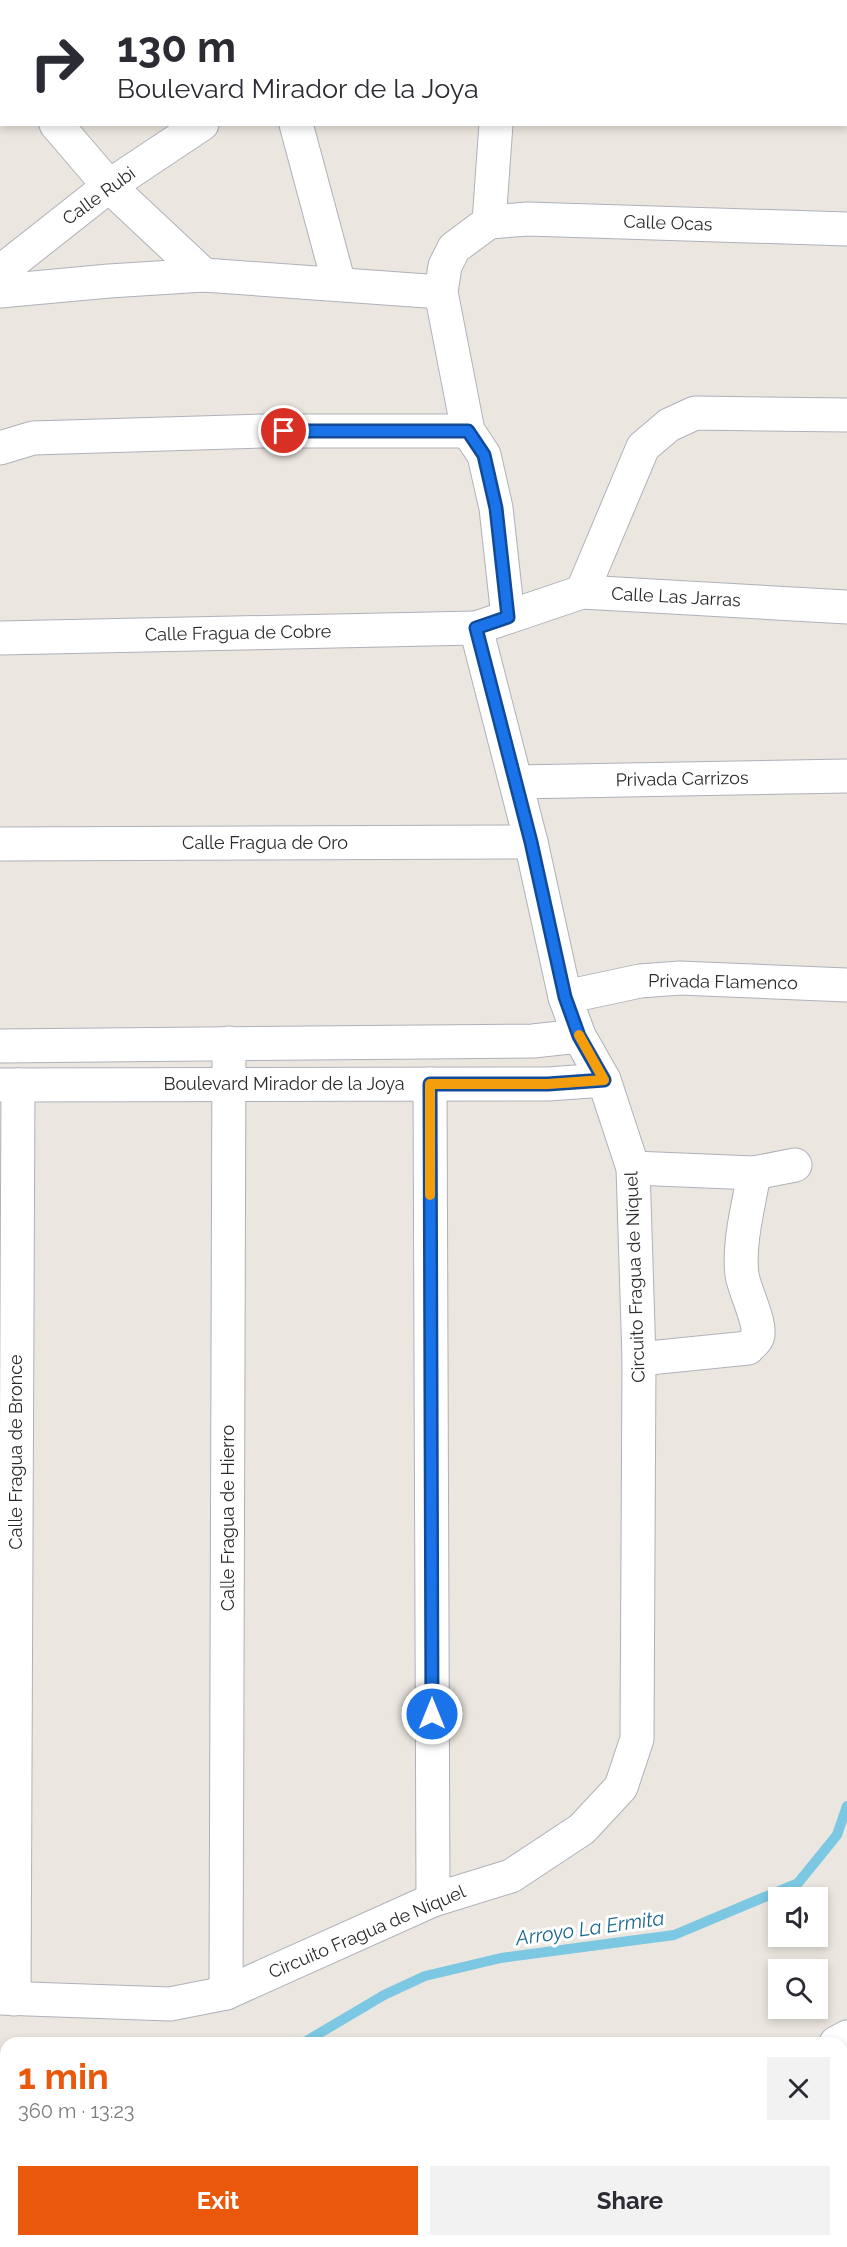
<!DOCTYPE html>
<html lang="en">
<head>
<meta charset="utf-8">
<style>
	body { margin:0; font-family:Raleway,sans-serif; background:#f2f2f3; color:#2b2b33; height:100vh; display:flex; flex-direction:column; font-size:22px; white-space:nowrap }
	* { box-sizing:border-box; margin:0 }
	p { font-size:20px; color:#7c7c81 }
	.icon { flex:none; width:33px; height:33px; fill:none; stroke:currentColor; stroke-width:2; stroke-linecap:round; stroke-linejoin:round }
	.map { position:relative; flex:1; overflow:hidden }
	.panel { position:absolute; left:0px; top:2037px; width:848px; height:210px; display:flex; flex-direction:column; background:#fff; border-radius:18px 18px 0 0; box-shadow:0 3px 9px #0003 }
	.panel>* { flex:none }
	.hud { position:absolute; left:0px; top:0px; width:848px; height:126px; box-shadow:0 3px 9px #0003; background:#fff; color:#2b2b33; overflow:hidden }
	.buttons { position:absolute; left:768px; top:1887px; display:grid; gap:12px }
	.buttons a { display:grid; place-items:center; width:60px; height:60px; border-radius:0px; background:#fff; box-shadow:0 3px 9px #0003; font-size:30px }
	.pin { position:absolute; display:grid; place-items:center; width:51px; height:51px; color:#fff; margin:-26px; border:3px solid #fff; border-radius:50%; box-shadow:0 2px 6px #0007 }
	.me { position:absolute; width:66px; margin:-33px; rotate:0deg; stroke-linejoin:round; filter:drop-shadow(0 0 4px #0008) }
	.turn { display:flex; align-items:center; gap:21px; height:126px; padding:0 18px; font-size:27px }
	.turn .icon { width:78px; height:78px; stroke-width:2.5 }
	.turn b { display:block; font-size:42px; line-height:51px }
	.round { display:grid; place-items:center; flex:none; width:63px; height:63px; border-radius:0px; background:#f2f2f3 }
	.head { display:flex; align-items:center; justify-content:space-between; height:102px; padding:0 18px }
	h1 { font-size:36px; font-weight:700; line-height:45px; color:#ea580c }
	.button { display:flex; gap:12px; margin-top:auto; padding:12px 18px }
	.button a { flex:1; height:69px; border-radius:0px; background:#ea580c; color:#fff; font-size:24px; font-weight:700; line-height:69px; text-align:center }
	.button a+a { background:#f2f2f3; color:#2b2b33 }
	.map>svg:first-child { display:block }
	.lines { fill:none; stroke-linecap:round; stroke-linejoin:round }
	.stream { stroke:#7cc8e3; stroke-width:10 }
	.minor-casing { stroke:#afb1ba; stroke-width:35 }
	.minor { stroke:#fff; stroke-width:33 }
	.route-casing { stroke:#114b97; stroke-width:15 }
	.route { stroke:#1a73e8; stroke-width:10 }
	.slow { stroke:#f59e0b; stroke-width:10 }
	.labels { text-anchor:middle; stroke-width:6; stroke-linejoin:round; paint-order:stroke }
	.street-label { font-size:18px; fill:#2b2b2b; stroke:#fff }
	.water-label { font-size:20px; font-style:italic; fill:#1a6790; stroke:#fff }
</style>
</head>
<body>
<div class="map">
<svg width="847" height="2247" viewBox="0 0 847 2247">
	<rect width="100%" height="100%" fill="#ebe6df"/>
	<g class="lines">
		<g class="stream">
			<path d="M303 2043 384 1995 425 1976 501 1958 674 1935 798 1883 837 1835 847 1806"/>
			<path d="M45 2247 49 2241"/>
		</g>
		<defs>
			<g id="minor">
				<path d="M583 0 586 2"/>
				<path d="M353 2 355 0"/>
				<path d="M508 2V0"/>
				<path d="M621 2 622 0"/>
				<path d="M846 29H847"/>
				<path d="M0 59 2 60"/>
				<path d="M56 124 109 186 204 275"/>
				<path d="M296 124 339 284"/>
				<path d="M489 222 528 219 847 229"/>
				<path d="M0 272 109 186 202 124"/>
				<path d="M0 291 109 281 204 275 441 292"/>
				<path d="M0 448 33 438 261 431H468"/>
				<path d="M582 592 643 447 669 425 695 413 847 415"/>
				<path d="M508 617 582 592 847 607"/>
				<path d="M0 638 476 628"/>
				<path d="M516 782 847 776"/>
				<path d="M0 844 531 842"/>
				<path d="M565 997 640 981 680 978 847 985"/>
				<path d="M0 1046 533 1041 579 1036"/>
				<path d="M430 1084 433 1900"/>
				<path d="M0 1085 548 1084 604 1080"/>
				<path d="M633 1168 754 1173 795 1165"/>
				<path d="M639 1359 748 1348C750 1345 756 1341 757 1338 763 1326 744 1290 742 1275 738 1242 749 1205 754 1173"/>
				<path d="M226 1993 229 1043"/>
				<path d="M0 1998 170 2004 226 1993 433 1900 511 1876 582 1829 621 1787 637 1739 639 1359 633 1168 604 1080 579 1036 565 997 531 842 476 628 508 617 496 508 484 455 468 431 441 292 445 266 454 248 489 222 496 124"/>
				<path d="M14 1999 18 1085"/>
				<path d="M836 2043 847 2037"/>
				<path d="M294 2247 302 2241"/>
				<path d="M679 2247V2241"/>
			</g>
		</defs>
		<use href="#minor" class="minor-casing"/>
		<use href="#minor" class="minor"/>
	</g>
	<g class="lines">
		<defs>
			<path id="route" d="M284 431H468L484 455 496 508 508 617 476 628 531 842 565 997 579 1036 604 1080 548 1084H430L432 1714"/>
		</defs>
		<use href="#route" class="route-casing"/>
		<use href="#route" class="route"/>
		<path class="slow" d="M430 1195V1084H548L604 1080 579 1035"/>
	</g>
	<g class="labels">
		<g class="street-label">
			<text transform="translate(99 196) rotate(-36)" y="6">Calle Rubi</text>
			<text transform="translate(668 223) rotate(2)" y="6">Calle Ocas</text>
			<text transform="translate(676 597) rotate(3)" y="6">Calle Las Jarras</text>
			<text transform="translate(238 633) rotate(-1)" y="6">Calle Fragua de Cobre</text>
			<text transform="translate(682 779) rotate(-1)" y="6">Privada Carrizos</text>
			<text x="265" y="849">Calle Fragua de Oro</text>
			<text transform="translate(723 982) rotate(1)" y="6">Privada Flamenco</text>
			<text x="284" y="1090">Boulevard Mirador de la Joya</text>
			<text transform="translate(635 1277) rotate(-92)" y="6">Circuito Fragua de Níquel</text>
			<text transform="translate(16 1452) rotate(-90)" y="6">Calle Fragua de Bronce</text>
			<text transform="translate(228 1518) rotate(-90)" y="6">Calle Fragua de Hierro</text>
			<text transform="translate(367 1932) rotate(-23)" y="6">Circuito Fragua de Níquel</text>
		</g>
		<g class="water-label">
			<text transform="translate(590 1928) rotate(-8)" y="7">Arroyo La Ermita</text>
		</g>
	</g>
</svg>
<div class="buttons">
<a><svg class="icon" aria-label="sound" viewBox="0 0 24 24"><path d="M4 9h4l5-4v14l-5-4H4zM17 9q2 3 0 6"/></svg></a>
<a><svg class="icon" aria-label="search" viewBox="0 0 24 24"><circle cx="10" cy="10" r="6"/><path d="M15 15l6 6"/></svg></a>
</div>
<div class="pin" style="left:284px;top:431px;background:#d93025"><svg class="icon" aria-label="arrive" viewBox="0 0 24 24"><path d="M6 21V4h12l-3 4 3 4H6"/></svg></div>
<svg class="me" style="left:432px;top:1714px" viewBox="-20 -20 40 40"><circle r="17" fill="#1a73e8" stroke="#fff" stroke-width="3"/><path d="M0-11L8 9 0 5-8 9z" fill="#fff"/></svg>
<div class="hud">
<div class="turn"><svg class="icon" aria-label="right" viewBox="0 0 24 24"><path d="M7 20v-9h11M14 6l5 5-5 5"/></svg><div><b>130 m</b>Boulevard Mirador de la Joya</div></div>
</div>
<section class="panel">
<div class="head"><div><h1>1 min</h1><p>360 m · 13:23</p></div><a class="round"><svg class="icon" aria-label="close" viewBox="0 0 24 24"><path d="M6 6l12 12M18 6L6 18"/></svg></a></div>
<div class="button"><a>Exit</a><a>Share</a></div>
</section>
</div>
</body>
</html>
